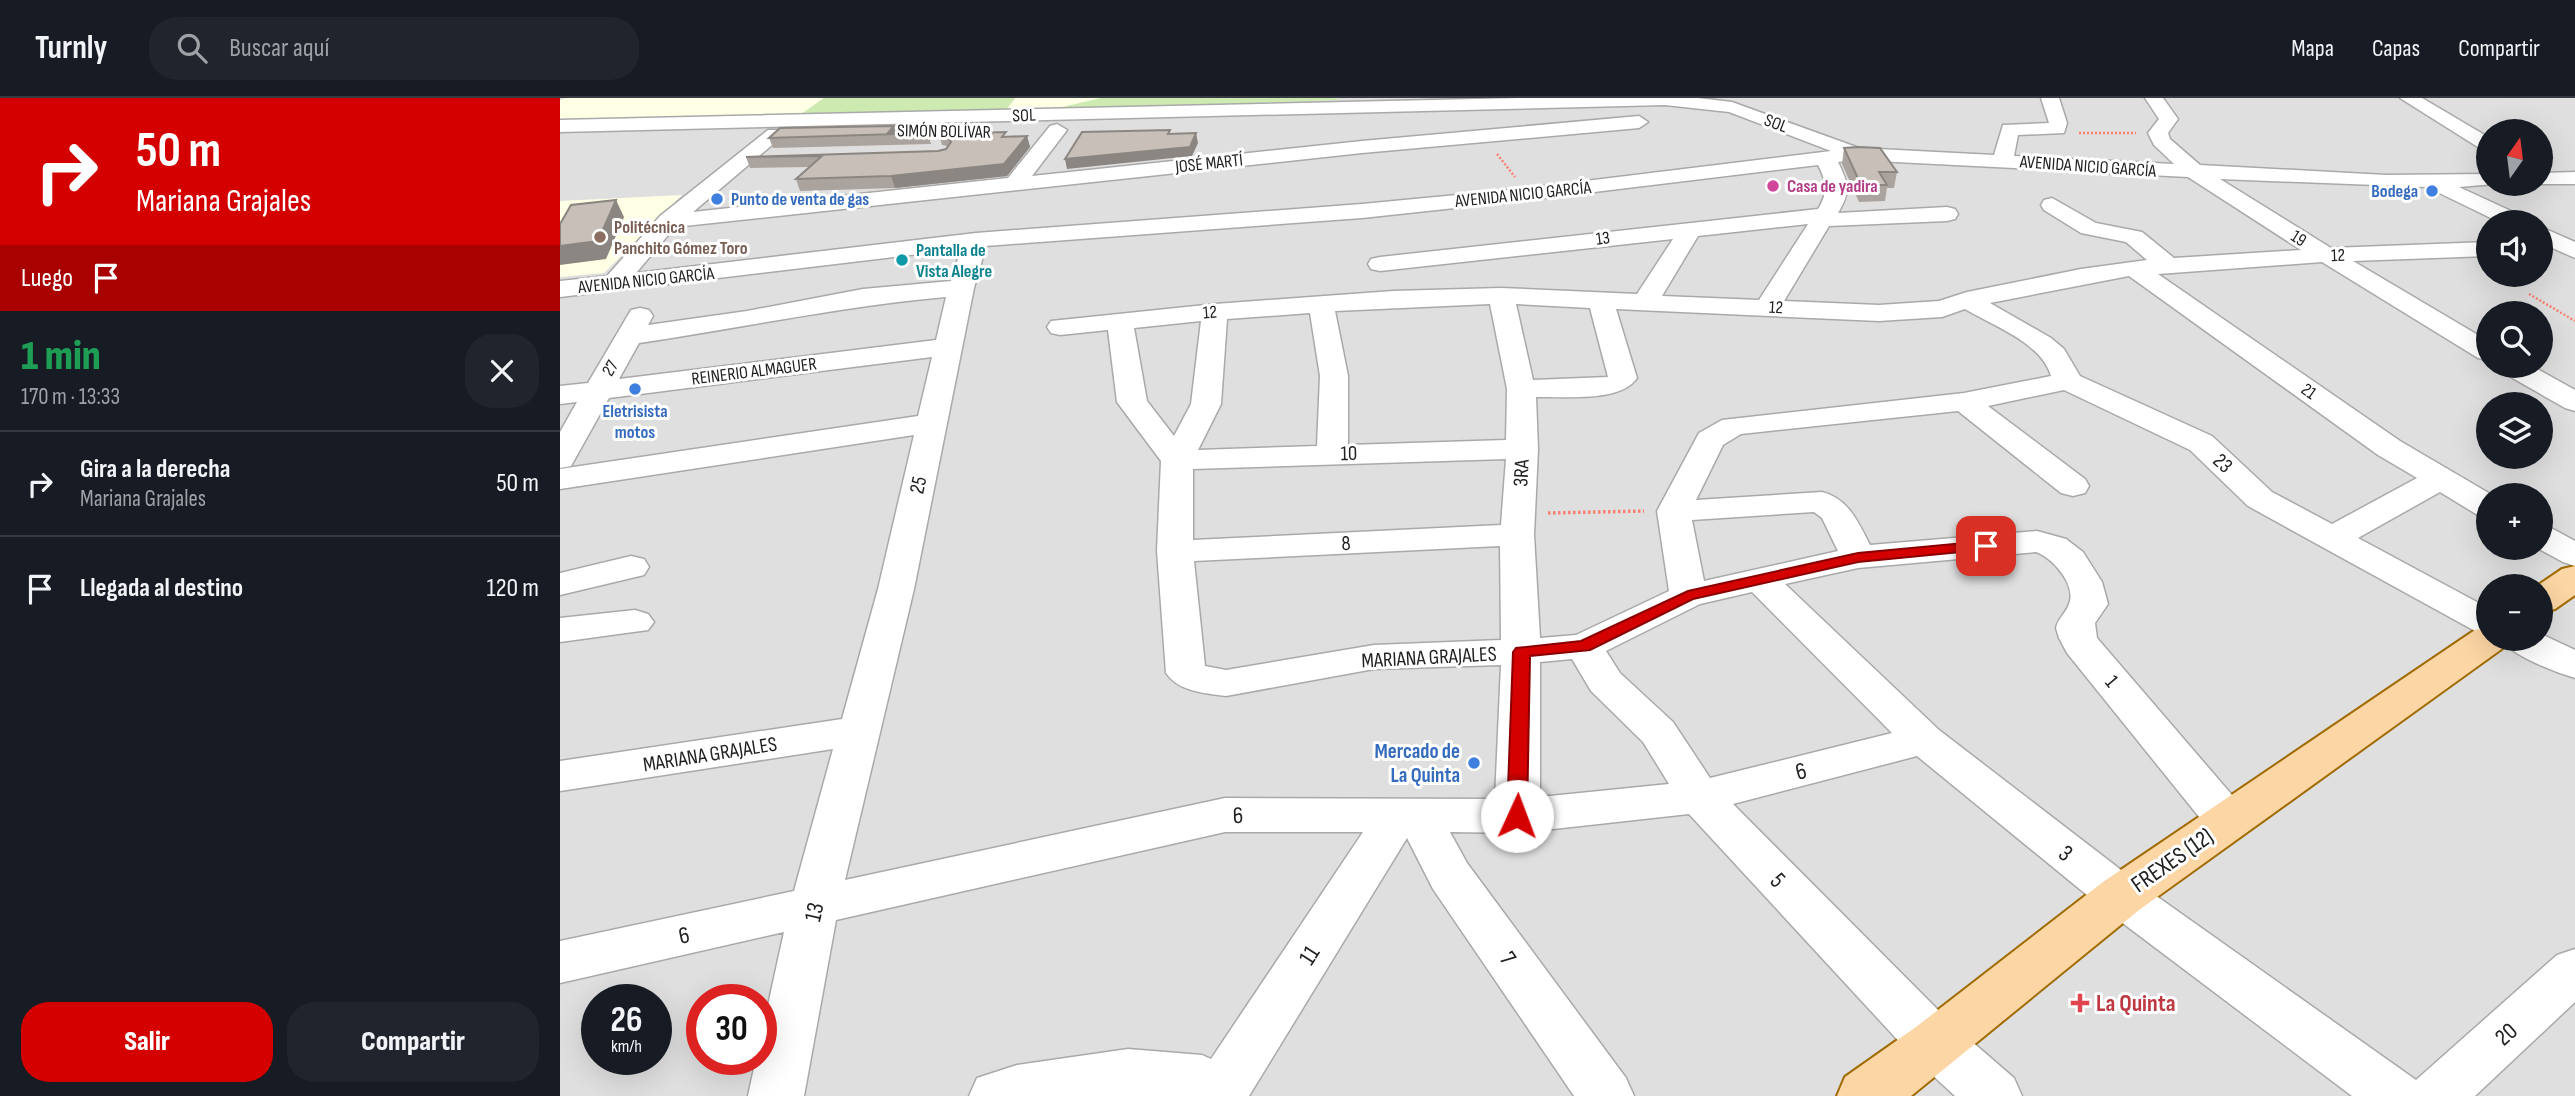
<!DOCTYPE html>
<html lang="es">
<head>
<meta charset="utf-8">
<style>
	body { margin:0; font-family:"Sofia Sans Condensed",sans-serif; background:#20242c; color:#f1f3f6; height:100vh; display:flex; flex-direction:column; font-size:26px; white-space:nowrap }
	* { box-sizing:border-box; margin:0 }
	p { font-size:23px; color:#9ea1a6 }
	.icon { flex:none; width:38px; height:38px; fill:none; stroke:currentColor; stroke-width:2; stroke-linecap:round; stroke-linejoin:round }
	.map { position:relative; flex:1; overflow:hidden }
	.details { display:flex; flex-direction:column; background:#171b24; width:560px }
	.details>* { flex:none }
	.hud { background:#d40000; color:#fff; overflow:hidden }
	.needle { width:46px; rotate:14deg }
	.controls { position:absolute; left:1916px; top:21px; display:grid; gap:14px }
	.controls a { display:grid; place-items:center; width:77px; height:77px; border-radius:50%; background:#171b24; box-shadow:0 7px 28px #0002; font-size:35px }
	.speed { position:absolute; left:21px; top:886px; display:flex; gap:14px; font-size:35px; font-weight:700; text-align:center }
	.speed>* { display:grid; place-content:center; width:91px; height:91px; border-radius:50%; background:#171b24; box-shadow:0 7px 28px #0002; line-height:1 }
	.speed small { font-size:18px; font-weight:400 }
	.speed .limit { border:10px solid #d22; background:#fff; color:#111 }
	.pin { position:absolute; display:grid; place-items:center; width:60px; height:60px; color:#fff; margin:-30px; border-radius:14px; box-shadow:0 4px 10px #0006 }
	.me { position:absolute; width:77px; margin:-38px; rotate:2deg; stroke-linejoin:round; filter:drop-shadow(0 0 5px #0008) }
	.turn { display:flex; align-items:center; gap:24px; height:147px; padding:0 21px; font-size:32px }
	.turn .icon { width:91px; height:91px; stroke-width:2.5 }
	.turn b { display:block; font-size:49px; line-height:60px }
	.then { display:flex; align-items:center; height:66px; padding:0 21px; background:#0003; gap:14px; font-size:26px }
	.round { display:grid; place-items:center; flex:none; width:74px; height:74px; border-radius:28px; background:#20242c }
	.head { display:flex; align-items:center; justify-content:space-between; height:119px; padding:0 21px }
	h1 { font-size:42px; font-weight:800; line-height:52px; color:#1e9e55 }
	.button { display:flex; gap:14px; margin-top:auto; padding:14px 21px }
	.button a { flex:1; height:80px; border-radius:28px; background:#d40000; color:#fff; font-size:28px; font-weight:800; line-height:80px; text-align:center }
	.button a+a { background:#20242c; color:#f1f3f6 }
	ul { padding:0; list-style:none }
	li { display:flex; align-items:center; gap:21px; height:105px; padding:0 21px; border-top:2px solid #363941 }
	li div { flex:1 }
	li b { display:block; font-size:26px }
	li em { font-style:normal }
	header { display:flex; align-items:center; gap:42px; box-sizing:border-box; height:98px; padding:0 35px; background:#171b24; border-bottom:2px solid #363941 }
	header strong { font-size:33px }
	nav { display:flex; gap:38px; margin-inline-start:auto; font-size:24px }
	.search { width:490px; height:63px; background:#20242c; display:flex; align-items:center; gap:18px; box-sizing:border-box; padding:0 24px; border-radius:28px; color:#9ea1a6; font-size:26px }
	main { display:flex; flex:1; min-height:0 }
	.map>svg:first-child { display:block }
	.residential { fill:#e0dfdf; fill-rule:evenodd }
	.education { fill:#ffffe5 }
	.grass { fill:#cdebb0 }
	.lines { fill:none; stroke-linecap:round; stroke-linejoin:round }
	.minor-casing { stroke:#a9a9a9; stroke-width:3 }
	.major-casing { stroke:#a06b00; stroke-width:4 }
	.path-far1 { stroke:#fa8072; stroke-width:2.5; stroke-dasharray:2 2; stroke-linecap:butt }
	.path { stroke:#fa8072; stroke-width:3.5; stroke-dasharray:2.5 2.5; stroke-linecap:butt }
	.minor { fill:#fff; fill-rule:evenodd }
	.major { fill:#fcd6a4; fill-rule:evenodd }
	.wall { fill:#aba49e }
	.shaded-wall { fill:#8b8681 }
	.building { fill:#c7bfb8; stroke:#8b8681; stroke-width:2 }
	.route { fill:#d40000; stroke:#8a0000; stroke-width:2 }
	.hotel-dot { fill:#d1479c; stroke:#fff; stroke-width:2.5 }
	.shop-dot { fill:#3f7fe0; stroke:#fff; stroke-width:2.5 }
	.education-dot { fill:#8d6e63; stroke:#fff; stroke-width:2.5 }
	.culture-dot { fill:#0f9aa8; stroke:#fff; stroke-width:2.5 }
	.health-dot { fill:#e0444e; stroke:#fff; stroke-width:2.5 }
	.labels { text-anchor:middle; stroke-width:6; stroke-linejoin:round; paint-order:stroke }
	.far-street-label { font-size:18px; fill:#222; stroke:#fff }
	.far-hotel-label { font-size:18px; font-weight:bold; fill:#b23c85; stroke:#fff; text-anchor:start }
	.far-shop-label { font-size:18px; font-weight:bold; fill:#366cbe; stroke:#fff; text-anchor:end }
	.far-education-label { font-size:18px; font-weight:bold; fill:#785e54; stroke:#fff; text-anchor:start }
	.far-culture-label { font-size:18px; font-weight:bold; fill:#0d838f; stroke:#fff; text-anchor:start }
	.street-label { font-size:21px; fill:#222; stroke:#fff }
	.shop-label { font-size:21px; font-weight:bold; fill:#366cbe; stroke:#fff; text-anchor:end }
	.near-street-label { font-size:24px; fill:#222; stroke:#fff }
	.near-health-label { font-size:24px; font-weight:bold; fill:#be3a42; stroke:#fff; text-anchor:start }
</style>
</head>
<body>
<header>
<strong>Turnly</strong>
<div class="search"><svg class="icon" aria-label="search" viewBox="0 0 24 24"><circle cx="10" cy="10" r="6"/><path d="M15 15l6 6"/></svg>Buscar aquí</div>
<nav><a>Mapa</a><a>Capas</a><a>Compartir</a></nav>
</header>
<main>
<section class="details">
<div class="hud">
<div class="turn"><svg class="icon" aria-label="right" viewBox="0 0 24 24"><path d="M7 20v-9h11M14 6l5 5-5 5"/></svg><div><b>50 m</b>Mariana Grajales</div></div>
<div class="then">Luego<svg class="icon" aria-label="arrive" viewBox="0 0 24 24"><path d="M6 21V4h12l-3 4 3 4H6"/></svg></div>
</div>
<div class="head"><div><h1>1 min</h1><p>170 m · 13:33</p></div><a class="round"><svg class="icon" aria-label="close" viewBox="0 0 24 24"><path d="M6 6l12 12M18 6L6 18"/></svg></a></div>
<ul>
<li><svg class="icon" aria-label="right" viewBox="0 0 24 24"><path d="M7 20v-9h11M14 6l5 5-5 5"/></svg><div><b>Gira a la derecha</b><p>Mariana Grajales</p></div><em>50 m</em></li>
<li><svg class="icon" aria-label="arrive" viewBox="0 0 24 24"><path d="M6 21V4h12l-3 4 3 4H6"/></svg><div><b>Llegada al destino</b></div><em>120 m</em></li>
</ul>
<div class="button"><a>Salir</a><a>Compartir</a></div>
</section>
<div class="map">
<svg width="2015" height="998" viewBox="0 0 2015 998">
	<rect width="100%" height="100%" fill="#f2efe9"/>
	<path class="residential" d="M0 0H2015V998H0ZM1928 33H1981V86H1928ZM1928 124H1981V177H1928ZM1928 215H1981V268H1928ZM1928 306H1981V359H1928ZM1928 397H1981V450H1928ZM1928 488H1981V541H1928ZM37 901H96V961H37ZM142 901H201V961H142Z"/>
	<g class="education">
		<path d="M6 0H264L240 17 0 22V2Z"/>
		<path d="M455 0H781L445 13Z"/>
		<path d="M122 97 44 175 0 179V103Z"/>
	</g>
	<g class="grass">
		<path d="M264 0H455L445 13 240 17Z"/>
		<path d="M541 0H774L781 2 494 11Z"/>
	</g>
	<g class="lines">
		<defs>
			<g id="minor">
				<path d="M959 0H1138L1172 4 1299 50 1434 57 1443 27 1489 25 1481 0H1499L1507 25 1504 35 1458 37 1454 58 1614 66 1594 47 1588 35 1599 21 1585 0H1603L1618 21 1608 35 1610 41 1640 67 1826 77 1928 76V86H1935L1899 89 1964 119 1967 124H1939L1867 89 1660 81 1771 150 1928 144V158L1793 163 1928 243V262L1918 260 1762 164 1598 176 1840 343 1932 397H1928V419L1916 416 1880 394 1798 440 1928 510V537L1915 533 1688 408 1630 352 1504 292 1428 308 1525 381 1529 388 1525 395 1513 398 1501 395 1398 313 1181 336 1163 347 1136 402 1262 394C1289 401 1298 424 1310 447L1477 433 1506 441 1523 454 1542 484 1548 506 1535 525 1537 540 1684 711 1691 723 1684 735 1668 740 1652 735 1507 555 1499 540 1496 530C1498 520 1506 515 1509 506 1517 487 1492 459 1476 454L1298 470 1225 486 1379 632 1578 785 1856 982 1997 857 2015 851V904L1915 998H1792L1544 811 1357 658 1173 706 1395 929 1454 980 1462 998H1395L1357 963 1129 716 957 735 890 734 907 765 1066 980 1074 998H1014L873 791 847 740 689 998H409L417 980 457 967 568 951 642 957 651 961 803 734H665L276 822 244 998H188L196 961H201V939L224 834 0 885V843L234 793 273 651 0 693V663L282 621 318 491 354 337 0 391V371L358 318 372 259 49 300 11 368 0 370V334L17 304 0 306V288L28 285 71 212 80 210 89 212 93 218 88 227 187 213 303 191 391 183 401 151 0 199V183L47 178 100 118 208 32H222L225 36 133 114 448 80 490 28 497 26 507 32 472 78 802 43 1079 18 1088 24 1079 30 802 55 115 129 76 175 416 135 802 106 960 91 1271 53 1169 14 1105 7 0 34V22ZM1296 62 1628 79 1741 152 1614 160 1582 134 1536 125 1492 100 1484 102 1481 107 1484 112 1521 135 1566 144 1587 162 1521 171 1407 194 1379 203 1319 207 1224 203 1269 128 1387 123 1395 121 1398 116 1395 111 1387 109 1278 115C1291 93 1289 87 1278 64ZM1258 67C1267 84 1268 95 1258 111L820 159 811 161 808 166 811 171 820 173 1113 141 1077 196 941 190 833 193 655 206 491 223 487 229 491 235 500 237 548 232 557 304 601 363 597 453 606 575C619 594 645 595 666 598L814 571 941 567 935 701 665 700 285 782 354 491 414 190 426 148 802 120 960 103ZM1248 126 1199 202 1102 198 1138 138ZM1569 178 1818 357 1857 380 1772 426 1712 394 1652 338 1520 278 1504 251 1491 240 1430 205ZM386 199 376 242 59 281 79 245C181 230 283 208 386 199ZM930 206 947 291 946 342 788 347V278L775 213ZM956 206 1030 210 1048 279 973 282ZM1056 211 1319 223 1382 219 1405 211C1433 228 1481 244 1491 278L1404 295 1162 322 1139 335 1097 413 1109 493 1016 537 980 540 974 437 978 351 976 299C1005 298 1060 305 1077 280ZM750 215 760 278 757 348 638 352 661 306 667 221ZM641 223 631 306 614 338 587 303 574 230ZM946 361 941 427 633 442V371ZM1254 414 1262 420 1278 453 1144 483 1132 422ZM940 448 941 542 814 547 666 572 645 568 634 463ZM1192 494 1332 635 1150 680 1113 624 1060 575 1046 553 1140 506ZM1012 561 1031 593 1083 644 1109 686 980 699V564Z"/>
				<path d="M1840 0H1862L1928 39V53L1921 51Z"/>
				<path d="M2015 74V86H1975H1981V75Z"/>
				<path d="M1981 129 2015 144V160L1981 145Z"/>
				<path d="M1938 268H1972L2015 292V313L2005 310 1942 274Z"/>
				<path d="M1981 428 1993 431 2015 443V468L2003 464 1977 450H1981Z"/>
				<path d="M71 458 84 461 89 469 84 477 0 497V475Z"/>
				<path d="M75 512 88 516 94 524 88 532 0 544V520Z"/>
				<path d="M1981 536 2015 552V580C1995 574 1952 558 1941 541H1981Z"/>
			</g>
			<g id="major">
				<path d="M2015 468V497L1995 511 1981 515V488H1977L2002 471Z"/>
				<path d="M1928 529V541H1949L1943 550 1579 812 1351 998H1277L1285 979 1356 929 1543 784 1915 532Z"/>
			</g>
		</defs>
		<use href="#minor" class="minor-casing"/>
		<use href="#major" class="major-casing"/>
		<g class="path-far1">
			<path d="M1519 35H1576"/>
			<path d="M937 56 955 79"/>
			<path d="M1969 196 2015 223"/>
		</g>
		<path class="path" d="M988 415 1084 413"/>
		<use href="#minor" class="minor"/>
		<use href="#major" class="major"/>
	</g>
	<g class="wall">
		<path d="M368 35 371 46 213 50 209 40Z"/>
		<path d="M379 36 448 39 467 38 470 49 447 78 335 90 240 93 236 81 250 69 190 70 186 59 378 53 386 51 387 48 382 47Z"/>
		<path d="M1284 50 1337 74 1334 90H1327L1325 103 1299 104 1282 66Z"/>
	</g>
	<g class="shaded-wall">
		<path d="M334 28 336 36H327Z"/>
		<path d="M636 35 638 45 632 58 507 71 505 61Z"/>
		<path d="M467 38 470 49 447 78 335 90 331 78Z"/>
		<path d="M56 102 64 119 46 161 0 167V148Z"/>
	</g>
	<g class="building">
		<path d="M334 28 327 36 368 35 209 40 220 30Z"/>
		<path d="M610 32 608 36 636 35 630 49 505 61 522 34Z"/>
		<path d="M446 34 442 39 467 38 444 66 331 78 236 81 262 58 186 59 378 53 386 51 391 44 387 39 379 36Z"/>
		<path d="M1298 49 1320 50 1337 74H1319L1327 87H1301L1284 50Z"/>
		<path d="M56 102 38 143 0 148V126L11 107Z"/>
	</g>
	<path class="route" d="M1426 443 1431 445 1433 448 1431 451 1298 464 1133 501 1030 552 970 558 967 718 964 723 957 725 950 723 947 718 953 554 956 550 1021 543 1128 493 1298 455Z"/>
	<circle class="hotel-dot" cx="1213" cy="88" r="7"/>
	<g class="shop-dot">
		<circle cx="1872" cy="93" r="7"/>
		<circle cx="157" cy="101" r="7"/>
		<circle cx="75" cy="291" r="7"/>
		<circle cx="914" cy="665" r="7"/>
	</g>
	<circle class="education-dot" cx="40" cy="139" r="7"/>
	<circle class="culture-dot" cx="342" cy="162" r="7"/>
	<path class="health-dot" d="M1516.5 894.5h7v7h7v7h-7v7h-7v-7h-7v-7h7z"/>
	<g class="labels">
		<g class="far-street-label">
			<text transform="translate(464 17) rotate(-2)" y="6">SOL</text>
			<text transform="translate(1216 25) rotate(21)" y="6">SOL</text>
			<text transform="translate(384 33) rotate(1)" y="6">SIMÓN BOLÍVAR</text>
			<text transform="translate(649 65) rotate(-6)" y="6">JOSÉ MARTÍ</text>
			<text transform="translate(1528 68) rotate(4)" y="6">AVENIDA NICIO GARCÍA</text>
			<text transform="translate(963 96) rotate(-6)" y="6">AVENIDA NICIO GARCÍA</text>
			<text transform="translate(1043 140) rotate(-7)" y="6">13</text>
			<text transform="translate(1739 140) rotate(32)" y="6">19</text>
			<text transform="translate(1778 157) rotate(-2)" y="6">12</text>
			<text transform="translate(86 182) rotate(-6)" y="6">AVENIDA NICIO GARCÍA</text>
			<text transform="translate(1216 209) rotate(3)" y="6">12</text>
			<text transform="translate(650 214) rotate(-5)" y="6">12</text>
			<text transform="translate(50 270) rotate(-60)" y="6">27</text>
			<text transform="translate(194 273) rotate(-7)" y="6">REINERIO ALMAGUER</text>
			<text transform="translate(1749 293) rotate(35)" y="6">21</text>
		</g>
		<g class="far-hotel-label">
			<text x="1227" y="94">Casa de yadira</text>
		</g>
		<g class="far-shop-label">
			<text x="1858" y="99">Bodega</text>
			<text x="171" y="107" text-anchor="start">Punto de venta de gas</text>
			<text x="75" y="319" text-anchor="middle">Eletrisista<tspan x="75" dy="21">motos</tspan></text>
		</g>
		<g class="far-education-label">
			<text x="54" y="135">Politécnica<tspan x="54" dy="21">Panchito Gómez Toro</tspan></text>
		</g>
		<g class="far-culture-label">
			<text x="356" y="158">Pantalla de<tspan x="356" dy="21">Vista Alegre</tspan></text>
		</g>
		<g class="street-label">
			<text transform="translate(789 355) rotate(-1)" y="7">10</text>
			<text transform="translate(1663 365) rotate(43)" y="7">23</text>
			<text transform="translate(961 375) rotate(-87)" y="7">3RA</text>
			<text transform="translate(358 387) rotate(-78)" y="7">25</text>
			<text transform="translate(786 445) rotate(-3)" y="7">8</text>
			<text transform="translate(869 559) rotate(-3)" y="7">MARIANA GRAJALES</text>
			<text transform="translate(1552 583) rotate(50)" y="7">1</text>
			<text transform="translate(150 656) rotate(-9)" y="7">MARIANA GRAJALES</text>
		</g>
		<g class="shop-label">
			<text x="900" y="660">Mercado de<tspan x="900" dy="24">La Quinta</tspan></text>
		</g>
		<g class="near-street-label">
			<text transform="translate(1241 673) rotate(-14)" y="8">6</text>
			<text transform="translate(678 717) rotate(-2)" y="8">6</text>
			<text transform="translate(1506 755) rotate(38)" y="8">3</text>
			<text transform="translate(1612 762) rotate(-35)" y="8">FREXES (12)</text>
			<text transform="translate(1218 782) rotate(46)" y="8">5</text>
			<text transform="translate(254 814) rotate(-77)" y="8">13</text>
			<text transform="translate(124 837) rotate(-12)" y="8">6</text>
			<text transform="translate(749 857) rotate(-57)" y="8">11</text>
			<text transform="translate(948 860) rotate(55)" y="8">7</text>
			<text transform="translate(1946 936) rotate(-42)" y="8">20</text>
		</g>
		<g class="near-health-label">
			<text x="1536" y="913">La Quinta</text>
		</g>
	</g>
</svg>
<div class="controls">
<a><svg class="needle" viewBox="-14 -14 28 28"><path d="M0-13l5 13h-10z" fill="#e53935"/><path d="M0 13l5-13h-10z" fill="#9ea1a6"/></svg></a>
<a><svg class="icon" aria-label="sound" viewBox="0 0 24 24"><path d="M4 9h4l5-4v14l-5-4H4zM17 9q2 3 0 6"/></svg></a>
<a><svg class="icon" aria-label="search" viewBox="0 0 24 24"><circle cx="10" cy="10" r="6"/><path d="M15 15l6 6"/></svg></a>
<a><svg class="icon" aria-label="layers" viewBox="0 0 24 24"><path d="M12 4l9 5-9 5-9-5zM3 14l9 5 9-5"/></svg></a>
<a>+</a>
<a>−</a>
</div>
<div class="speed"><div>26<small>km/h</small></div><div class="limit">30</div></div>
<div class="pin" style="left:1426px;top:448px;background:#d93025"><svg class="icon" aria-label="arrive" viewBox="0 0 24 24"><path d="M6 21V4h12l-3 4 3 4H6"/></svg></div>
<svg class="me" style="left:957px;top:718px" viewBox="-20 -20 40 40"><circle r="19" fill="#fff"/><path d="M0-13L10 11 0 6-10 11z" fill="#d40000"/></svg>
</div>
</main>
</body>
</html>
